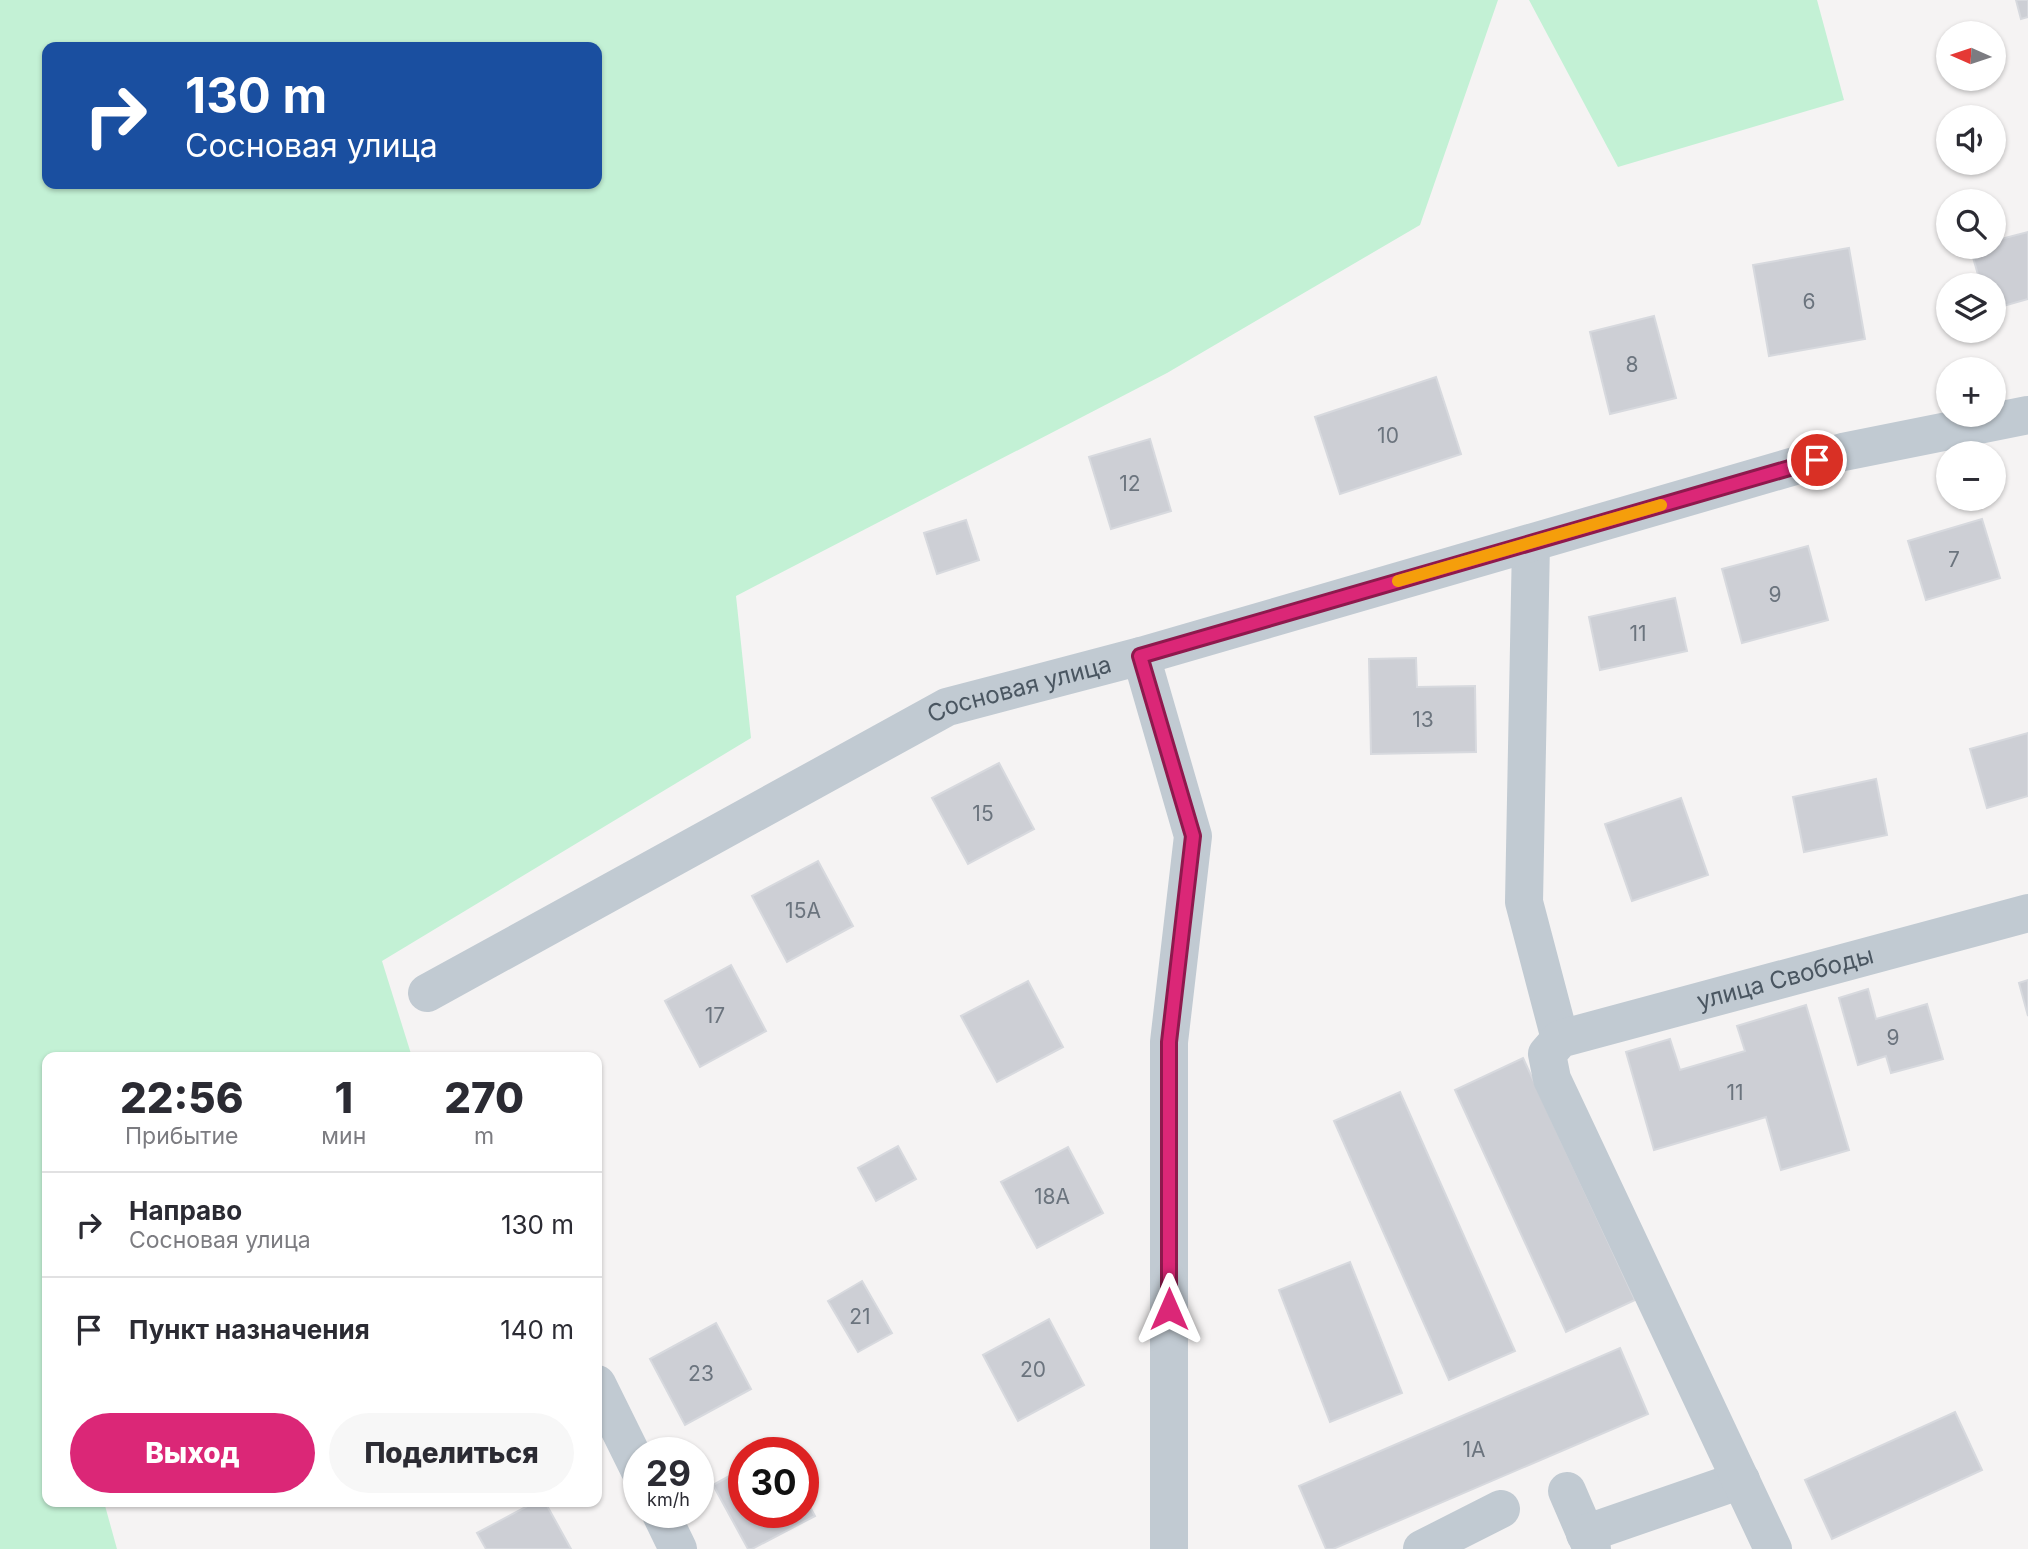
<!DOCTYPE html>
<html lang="ru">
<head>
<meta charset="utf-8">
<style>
	body { margin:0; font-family:Inter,sans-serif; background:#f7f7f7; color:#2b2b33; height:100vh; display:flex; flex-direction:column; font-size:26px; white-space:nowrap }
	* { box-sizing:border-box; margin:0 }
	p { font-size:23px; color:#7c7c81 }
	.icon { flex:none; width:38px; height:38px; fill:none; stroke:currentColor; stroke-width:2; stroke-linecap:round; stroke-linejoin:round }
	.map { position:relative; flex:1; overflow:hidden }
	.side { position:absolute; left:42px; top:1052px; width:560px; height:455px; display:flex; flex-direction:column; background:#fff; border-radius:14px; box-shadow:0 2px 5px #0004 }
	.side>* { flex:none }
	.hud { position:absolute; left:42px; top:42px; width:560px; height:147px; border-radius:14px; box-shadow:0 2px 5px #0004; background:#1a4fa0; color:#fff; overflow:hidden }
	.needle { width:46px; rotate:273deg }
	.controls { position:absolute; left:1936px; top:21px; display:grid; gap:14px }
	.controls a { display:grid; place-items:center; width:70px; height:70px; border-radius:50%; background:#fff; box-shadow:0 2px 5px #0004; font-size:35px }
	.speed { position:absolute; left:623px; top:1437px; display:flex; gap:14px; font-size:35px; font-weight:700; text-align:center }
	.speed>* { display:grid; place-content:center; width:91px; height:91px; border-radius:50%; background:#fff; box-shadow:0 2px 5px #0004; line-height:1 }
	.speed small { font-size:18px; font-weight:400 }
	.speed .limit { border:10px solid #d22; background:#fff; color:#111 }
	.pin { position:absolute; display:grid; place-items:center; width:60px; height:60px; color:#fff; margin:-30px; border:4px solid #fff; border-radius:50%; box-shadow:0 2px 7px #0007 }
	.me { position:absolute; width:77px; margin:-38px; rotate:0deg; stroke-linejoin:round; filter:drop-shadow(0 0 5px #0008) }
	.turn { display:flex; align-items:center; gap:24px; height:147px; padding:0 28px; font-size:32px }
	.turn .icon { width:91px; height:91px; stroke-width:2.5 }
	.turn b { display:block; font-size:49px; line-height:60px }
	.eta { display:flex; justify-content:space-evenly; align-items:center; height:119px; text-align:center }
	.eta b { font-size:42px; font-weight:800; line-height:49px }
	.primary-button { display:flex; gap:14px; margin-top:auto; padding:14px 28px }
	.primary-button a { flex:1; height:80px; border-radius:42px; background:#db2777; color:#fff; font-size:28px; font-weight:800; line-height:80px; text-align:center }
	.primary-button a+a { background:#f7f7f7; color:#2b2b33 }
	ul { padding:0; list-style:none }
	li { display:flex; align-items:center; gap:21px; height:105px; padding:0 28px; border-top:2px solid #e1e1e2 }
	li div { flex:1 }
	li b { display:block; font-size:26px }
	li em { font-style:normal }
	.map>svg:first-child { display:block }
	.green { fill:#c3f1d5; fill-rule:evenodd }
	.building { fill:#cdcfd5; stroke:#d7d9de; stroke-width:2 }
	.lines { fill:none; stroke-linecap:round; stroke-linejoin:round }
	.minor { stroke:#c1cad2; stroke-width:38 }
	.route-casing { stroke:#8e194d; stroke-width:18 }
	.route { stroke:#db2777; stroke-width:12 }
	.slow { stroke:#f59e0b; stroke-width:12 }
	.labels { text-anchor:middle; stroke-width:7; stroke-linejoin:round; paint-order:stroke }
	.number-label { font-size:21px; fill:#6b747e }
	.street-label { font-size:24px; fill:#4a5661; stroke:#fff }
</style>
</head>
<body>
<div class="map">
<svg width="2028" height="1549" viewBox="0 0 2028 1549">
	<rect width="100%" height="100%" fill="#f5f3f3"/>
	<g class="green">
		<path d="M0 0H1498L1420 225 1167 373 736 596 751 738 382 961 412 1057H47V1502H104L117 1549H0ZM47 47H597V184H47Z"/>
		<path d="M1529 0H1817L1844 100 1618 167Z"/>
	</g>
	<g class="building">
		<path d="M2016 0H2028V17L2021 19Z"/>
		<path d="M2028 232V299L1993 309V285H1981L1970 247H1993V241Z"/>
		<path d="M1849 248 1865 339 1769 356 1753 265Z"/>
		<path d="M1654 316 1676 398 1610 414 1590 332Z"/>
		<path d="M1436 377 1461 454 1340 494 1315 417Z"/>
		<path d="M1150 439 1171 511 1111 529 1089 457Z"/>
		<path d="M1982 519 2000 578 1926 600 1908 541Z"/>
		<path d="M966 520 979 560 937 574 924 533Z"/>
		<path d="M1808 546 1828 620 1742 643 1722 569Z"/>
		<path d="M1675 598 1687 651 1600 670 1589 617Z"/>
		<path d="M1416 658 1417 687 1475 686 1476 752 1371 754 1369 659Z"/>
		<path d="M2028 733V796L1987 808 1970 749Z"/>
		<path d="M999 763 1034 829 968 864 932 798Z"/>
		<path d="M1876 779 1887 835 1804 852 1793 797Z"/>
		<path d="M1681 798 1708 875 1632 901 1605 824Z"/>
		<path d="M818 861 853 926 787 962 752 896Z"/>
		<path d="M731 965 766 1031 700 1067 665 1001Z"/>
		<path d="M2028 980V1016L2019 983Z"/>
		<path d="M1028 981 1063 1047 997 1082 961 1016Z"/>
		<path d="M1868 989 1876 1019 1927 1004 1943 1059 1891 1073 1886 1056 1858 1065 1839 998Z"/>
		<path d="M1806 1005 1849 1150 1781 1170 1766 1117 1654 1150 1626 1052 1670 1039 1680 1070 1745 1051 1737 1026Z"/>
		<path d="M1523 1058 1635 1300 1566 1332 1455 1090Z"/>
		<path d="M1400 1092 1515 1351 1449 1380 1334 1121Z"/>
		<path d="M898 1146 916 1179 876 1201 858 1168Z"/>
		<path d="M1068 1147 1103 1213 1037 1248 1001 1182Z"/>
		<path d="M1350 1262 1402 1393 1330 1422 1279 1290Z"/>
		<path d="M862 1281 892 1333 858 1352 828 1301Z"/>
		<path d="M1049 1319 1084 1385 1018 1421 983 1355Z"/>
		<path d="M716 1323 751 1389 685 1425 650 1359Z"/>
		<path d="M1620 1348 1648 1414 1333 1549H1326L1299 1486Z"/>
		<path d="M1955 1412 1982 1470 1832 1539 1805 1480Z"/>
		<path d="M744 1468V1512H803V1494L815 1516 752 1549H748L713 1485Z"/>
		<path d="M535 1502H545L571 1549H486L477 1533Z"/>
	</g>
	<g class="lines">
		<g class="minor">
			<path d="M1531 543 1524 902 1560 1039"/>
			<path d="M1141 656 1193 836 1169 1042V1549"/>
			<path id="s1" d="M427 993 947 707 1141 656 1843 452 2028 415"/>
			<path d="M597 1384 639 1469"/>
			<path d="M1567 1491 1592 1549"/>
			<path d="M660 1512 678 1549"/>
			<path d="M1585 1534 1741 1480"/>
			<path d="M1422 1549 1501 1509"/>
			<path id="s2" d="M1773 1549 1552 1079 1547 1054 1560 1039 2028 913"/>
		</g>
	</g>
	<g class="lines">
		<defs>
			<path id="route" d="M1169 1309V1042L1193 836 1140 656 1817 460"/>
		</defs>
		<use href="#route" class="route-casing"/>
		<use href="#route" class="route"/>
		<path class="slow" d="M1398 581 1661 505"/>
	</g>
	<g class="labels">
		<g class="number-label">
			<text x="1809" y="309">6</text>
			<text x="1632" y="372">8</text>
			<text x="1388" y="443">10</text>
			<text x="1130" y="491">12</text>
			<text x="1954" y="567">7</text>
			<text x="1775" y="602">9</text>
			<text x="1638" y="641">11</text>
			<text x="1423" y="727">13</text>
			<text x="983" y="821">15</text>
			<text x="803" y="918">15А</text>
			<text x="715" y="1023">17</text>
			<text x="1893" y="1045">9</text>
			<text x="1735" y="1100">11</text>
			<text x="1052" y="1204">18А</text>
			<text x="860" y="1324">21</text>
			<text x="1033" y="1377">20</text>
			<text x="701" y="1381">23</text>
			<text x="1474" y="1457">1А</text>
		</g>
		<g class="street-label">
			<text dy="8" stroke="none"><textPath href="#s1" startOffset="668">Сосновая улица</textPath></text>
			<text dy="8" stroke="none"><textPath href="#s2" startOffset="798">улица Свободы</textPath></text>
		</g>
	</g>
</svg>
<div class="controls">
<a><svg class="needle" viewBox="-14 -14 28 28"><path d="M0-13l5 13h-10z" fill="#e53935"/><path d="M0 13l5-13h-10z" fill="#7c7c81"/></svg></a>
<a><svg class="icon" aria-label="sound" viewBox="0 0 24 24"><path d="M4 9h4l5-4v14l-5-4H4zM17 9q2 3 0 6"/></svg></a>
<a><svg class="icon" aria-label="search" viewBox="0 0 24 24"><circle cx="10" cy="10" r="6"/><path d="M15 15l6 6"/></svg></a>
<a><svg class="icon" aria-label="layers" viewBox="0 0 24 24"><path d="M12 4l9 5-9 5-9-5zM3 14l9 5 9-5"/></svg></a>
<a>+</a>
<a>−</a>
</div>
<div class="speed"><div>29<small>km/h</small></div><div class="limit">30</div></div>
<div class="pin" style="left:1817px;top:460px;background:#d93025"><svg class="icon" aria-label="arrive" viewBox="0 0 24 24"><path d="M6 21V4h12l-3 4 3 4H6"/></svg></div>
<svg class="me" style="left:1169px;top:1309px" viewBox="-20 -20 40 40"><path d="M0-17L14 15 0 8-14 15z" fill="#db2777" stroke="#fff" stroke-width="4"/></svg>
<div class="hud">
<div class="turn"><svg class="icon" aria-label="right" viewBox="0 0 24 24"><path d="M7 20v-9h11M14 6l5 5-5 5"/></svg><div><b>130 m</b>Сосновая улица</div></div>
</div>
<section class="side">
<div class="eta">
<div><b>22:56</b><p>Прибытие</p></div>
<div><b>1</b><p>мин</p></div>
<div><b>270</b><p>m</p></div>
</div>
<ul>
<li><svg class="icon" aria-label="right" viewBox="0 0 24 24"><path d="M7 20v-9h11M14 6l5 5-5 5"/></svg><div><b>Направо</b><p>Сосновая улица</p></div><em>130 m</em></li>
<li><svg class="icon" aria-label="arrive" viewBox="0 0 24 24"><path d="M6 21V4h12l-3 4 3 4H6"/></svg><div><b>Пункт назначения</b></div><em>140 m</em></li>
</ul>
<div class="primary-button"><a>Выход</a><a>Поделиться</a></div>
</section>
</div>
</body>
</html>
